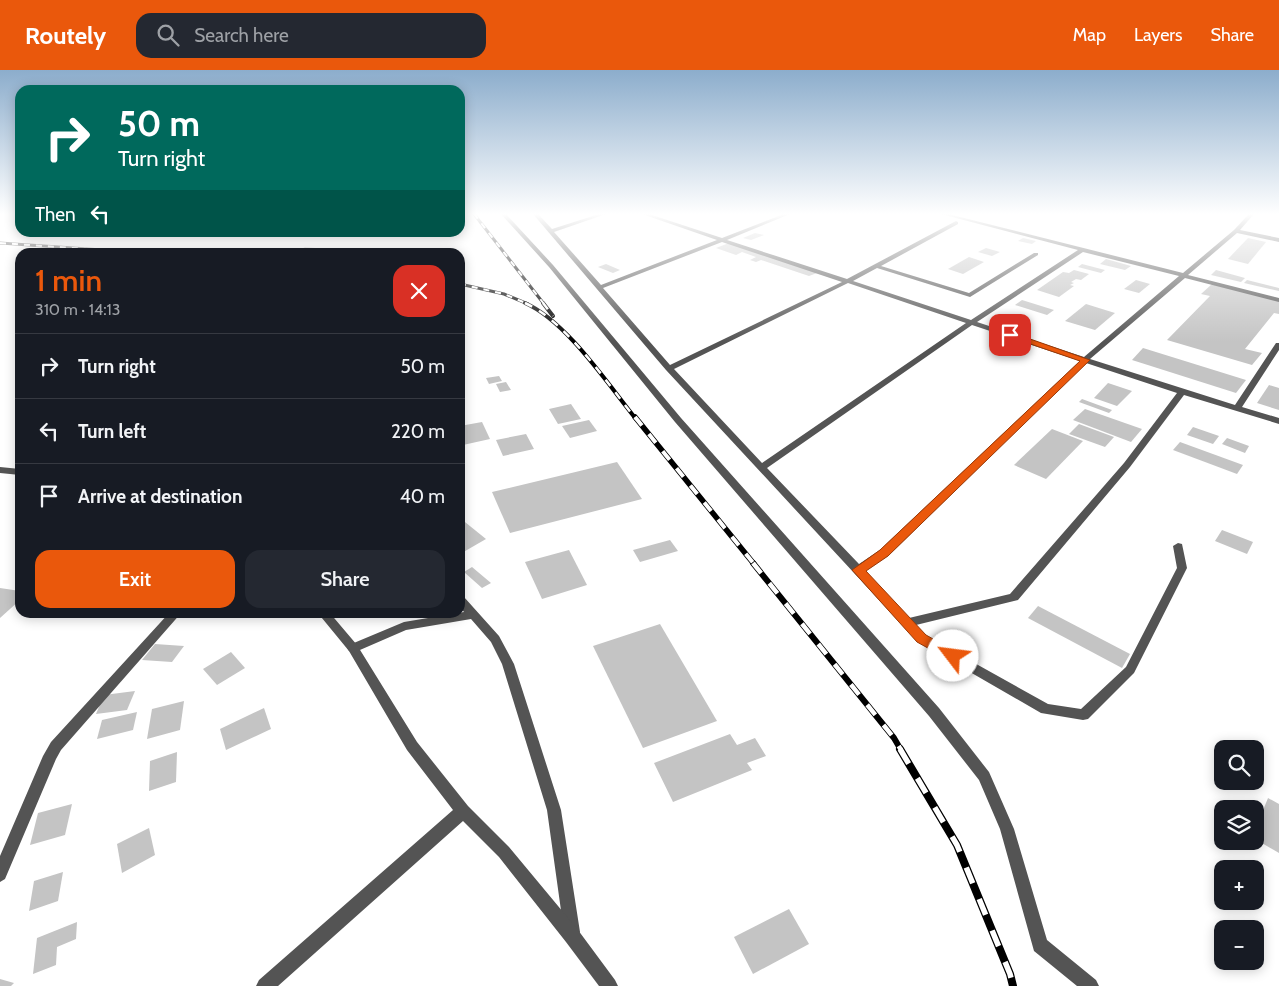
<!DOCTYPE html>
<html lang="en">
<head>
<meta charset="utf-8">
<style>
	body { margin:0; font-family:Cabin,sans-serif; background:#242831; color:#f1f3f6; height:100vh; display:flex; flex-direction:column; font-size:19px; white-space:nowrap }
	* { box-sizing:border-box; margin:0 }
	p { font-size:16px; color:#9ea1a6 }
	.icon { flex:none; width:28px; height:28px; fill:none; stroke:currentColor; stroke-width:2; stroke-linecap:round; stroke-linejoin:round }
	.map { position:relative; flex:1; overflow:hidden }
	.drawer { position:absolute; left:15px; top:178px; width:450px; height:370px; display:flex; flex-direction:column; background:#171b24; border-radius:15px; box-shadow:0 2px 12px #0003 }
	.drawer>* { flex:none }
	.top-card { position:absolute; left:15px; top:15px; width:450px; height:152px; border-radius:15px; box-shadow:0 2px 12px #0003; background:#00695c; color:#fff; overflow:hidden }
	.fabs { position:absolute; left:1214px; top:670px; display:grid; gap:10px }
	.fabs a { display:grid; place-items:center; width:50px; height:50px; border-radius:10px; background:#171b24; box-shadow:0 2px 12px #0003; font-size:25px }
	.pin { position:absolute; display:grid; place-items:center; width:42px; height:42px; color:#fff; margin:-21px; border-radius:10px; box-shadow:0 2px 8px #0006 }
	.me { position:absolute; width:55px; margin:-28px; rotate:300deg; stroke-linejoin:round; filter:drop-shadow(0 0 4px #0008) }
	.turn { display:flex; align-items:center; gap:18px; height:105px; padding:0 20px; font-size:22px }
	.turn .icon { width:65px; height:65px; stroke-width:2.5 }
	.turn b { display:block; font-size:35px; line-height:42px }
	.then { display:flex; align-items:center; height:48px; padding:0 20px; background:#0003; gap:10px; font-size:19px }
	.round { display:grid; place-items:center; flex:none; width:52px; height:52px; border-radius:15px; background:#242831 }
	.overview { display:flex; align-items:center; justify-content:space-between; height:85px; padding:0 20px }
	h1 { font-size:30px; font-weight:600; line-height:38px; color:#ea580c }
	.action { display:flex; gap:10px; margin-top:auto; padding:10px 20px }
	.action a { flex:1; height:58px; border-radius:15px; background:#ea580c; color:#fff; font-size:20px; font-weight:600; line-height:58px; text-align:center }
	.action a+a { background:#242831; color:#f1f3f6 }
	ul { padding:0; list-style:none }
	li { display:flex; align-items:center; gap:15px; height:65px; padding:0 20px; border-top:1px solid #363941 }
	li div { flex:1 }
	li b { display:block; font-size:19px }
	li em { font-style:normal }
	header { display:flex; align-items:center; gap:30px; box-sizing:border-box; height:70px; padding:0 25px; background:#ea580c; color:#fff }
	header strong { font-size:24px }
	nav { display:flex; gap:28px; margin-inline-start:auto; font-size:18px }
	.search { width:350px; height:45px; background:#242831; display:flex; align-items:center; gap:12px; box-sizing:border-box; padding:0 18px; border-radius:15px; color:#9ea1a6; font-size:19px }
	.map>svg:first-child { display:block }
	.building { fill:#c4c4c4 }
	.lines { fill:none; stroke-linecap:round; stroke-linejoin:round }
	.lane { fill:#545454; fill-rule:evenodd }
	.street { fill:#545454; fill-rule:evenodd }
	.rail-far4-casing { stroke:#000; stroke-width:3 }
	.rail-far3-casing { stroke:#000; stroke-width:4 }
	.rail-far2-casing { stroke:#000; stroke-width:5.5 }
	.rail-far1-casing { stroke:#000; stroke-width:6 }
	.rail-casing { stroke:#000; stroke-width:8 }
	.rail-far4 { stroke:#fff; stroke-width:2; stroke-dasharray:6; stroke-linecap:butt }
	.rail-far3 { stroke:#fff; stroke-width:2.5; stroke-dasharray:8; stroke-linecap:butt }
	.rail-far2 { stroke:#fff; stroke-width:4; stroke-dasharray:11; stroke-linecap:butt }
	.rail-far1 { stroke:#fff; stroke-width:4.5; stroke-dasharray:13; stroke-linecap:butt }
	.rail { stroke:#fff; stroke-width:5.5; stroke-dasharray:17; stroke-linecap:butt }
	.route { fill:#ea580c; stroke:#983908 }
</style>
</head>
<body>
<header>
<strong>Routely</strong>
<div class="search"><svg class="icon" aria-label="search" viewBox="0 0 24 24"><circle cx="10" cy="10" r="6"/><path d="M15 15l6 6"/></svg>Search here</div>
<nav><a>Map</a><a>Layers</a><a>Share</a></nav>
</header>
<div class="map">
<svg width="1279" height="916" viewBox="0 0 1279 916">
	<rect width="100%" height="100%" fill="#fff"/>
	<g class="building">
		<path d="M755 163 764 165 751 170 743 168Z"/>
		<path d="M1023 168 1036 171 1032 174 1018 171Z"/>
		<path d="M1248 168 1266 172 1248 194 1228 189Z"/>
		<path d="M729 173 817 203 809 206 761 190 756 192 750 190 756 187 742 182 736 185 716 178Z"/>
		<path d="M305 177 326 179 320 182 298 181Z"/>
		<path d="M986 178 1000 182 992 186 978 182Z"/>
		<path d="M969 187 984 192 963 204 948 199Z"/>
		<path d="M1106 189 1131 196 1125 200 1100 194Z"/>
		<path d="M606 194 620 200 613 203 598 197Z"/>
		<path d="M1082 194 1105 200 1101 203 1078 197Z"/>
		<path d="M1074 200 1089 204 1081 210 1076 209 1071 212 1074 213 1070 215 1074 216 1059 227 1037 220 1063 202 1069 203Z"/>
		<path d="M1216 200 1245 208 1241 212 1211 205Z"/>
		<path d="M1136 210 1150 214 1139 223 1124 219Z"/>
		<path d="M1247 210 1279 218V221L1244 213Z"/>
		<path d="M1212 214 1279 231V244L1274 243 1245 279 1262 283 1252 295 1167 270 1210 226 1201 224Z"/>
		<path d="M1022 230 1054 240 1047 245 1015 235Z"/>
		<path d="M1086 234 1115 243 1095 260 1065 251Z"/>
		<path d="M1143 278 1246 310 1236 323 1132 290Z"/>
		<path d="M499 306 502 311 489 314 486 308Z"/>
		<path d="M506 312 511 320 500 322 496 314Z"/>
		<path d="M1108 313 1132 321 1117 336 1094 328Z"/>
		<path d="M1269 315 1279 318V340L1257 333Z"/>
		<path d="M1082 329 1112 340 1109 343 1079 332Z"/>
		<path d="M571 334 581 349 558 354 549 339Z"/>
		<path d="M1085 339 1142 359 1131 372 1073 350Z"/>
		<path d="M589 350 597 361 570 368 562 356Z"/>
		<path d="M482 352 490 369 463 375 460 369V356Z"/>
		<path d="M1079 354 1114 367 1105 377 1069 364Z"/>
		<path d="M1193 357 1219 366 1213 374 1187 365Z"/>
		<path d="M1052 359 1083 371 1046 409 1014 395Z"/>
		<path d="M526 364 534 379 503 386 496 370Z"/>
		<path d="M1227 368 1249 376 1245 383 1222 374Z"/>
		<path d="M1180 372 1243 395 1237 404 1173 380Z"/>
		<path d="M617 392 642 429 510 463 492 422Z"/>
		<path d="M460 448 486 469 460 484Z"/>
		<path d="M1222 460 1253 472 1247 484 1215 471Z"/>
		<path d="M670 470 678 481 640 492 633 480Z"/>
		<path d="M569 480 587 515 542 529 525 492Z"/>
		<path d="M472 497 491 513 482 518 464 502Z"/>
		<path d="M0 518 20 521V530L0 548Z"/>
		<path d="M1038 536 1130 584 1122 598 1028 548Z"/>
		<path d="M660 554 717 651 643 678 593 576Z"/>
		<path d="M155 574 184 576 172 592 142 590Z"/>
		<path d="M231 582 245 598 217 615 203 599Z"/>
		<path d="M135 621 127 640 96 644 104 625Z"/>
		<path d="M184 631 180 660 147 669 152 639Z"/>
		<path d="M264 638 271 659 226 680 220 659Z"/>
		<path d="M137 642 133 660 97 669 102 650Z"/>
		<path d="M730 664 737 675 755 668 766 686 747 693 752 700 673 732 654 693Z"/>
		<path d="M177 682 176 712 149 721 150 691Z"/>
		<path d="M1268 728 1279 734V783L1255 769V760Z"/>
		<path d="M72 734 65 765 30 775 38 743Z"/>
		<path d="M149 758 155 785 122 803 117 774Z"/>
		<path d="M63 802 58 831 29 841 34 811Z"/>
		<path d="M789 839 809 874 753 904 734 867Z"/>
		<path d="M77 852 76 869 57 877 56 895 33 904 37 868Z"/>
		<path d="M0 909 14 913 11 916H0Z"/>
	</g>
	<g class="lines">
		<g class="lane">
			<path d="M501 144H506L553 195 681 348 939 638 989 702 1014 759 1047 870 1096 910 1099 916H1077L1034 881 1000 759 979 710 929 646 675 352 549 197Z"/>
			<path d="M533 144H538L552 159 599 144H606L554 162 601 215 717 170 642 144H649L722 168 784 144H790L727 170 847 209 956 151 958 152V154L881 196 969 223 1034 183H1038V185L970 227 877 198 853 211 971 250 1078 180 941 144H948L1183 203 1234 160 1249 144H1254L1240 160 1279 168V172L1237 163 1188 205 1279 228V232L1185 208 1090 289 1235 335 1276 273H1279V280L1242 337 1279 348V354L1184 325 1130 397 1018 530 916 555 926 566 1048 634 1081 639 1126 597 1177 498 1173 476 1178 473 1182 474 1187 498 1134 603 1088 649 1083 650 1041 643 918 572 666 300ZM722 172 842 212 670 295 603 218ZM1083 182 1179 206 1084 287 977 252ZM848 213 966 253 762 393 674 299ZM972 255 1080 291 880 480 859 494 767 398ZM1086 293 1177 323 1124 393 1010 524 909 548 865 501 888 486Z"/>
			<path d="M460 526 464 527 499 566 514 594 561 740 580 862 578 868 572 870 566 868 564 862 547 740 502 594 491 572 471 549 406 560 353 583 349 581 347 578 349 575 404 552 464 542 460 537Z"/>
		</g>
		<g class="street">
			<path d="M0 397 20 399V405L0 403Z"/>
			<path d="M170 542H182L61 680 56 689 5 809 0 812V786L43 686 51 672Z"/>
			<path d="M317 542H329L357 575 417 672 468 736 509 777 578 860 615 910 618 916H599L566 872 499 787 463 751 278 916H256L259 910 453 740 407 680 349 581Z"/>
		</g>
		<defs>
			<g id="rail-far4">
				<path d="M474 144 544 234"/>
				<path d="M0 173 131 182"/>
				<path d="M460 214 504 224 528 234"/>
			</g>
			<g id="rail-far3">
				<path d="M525 233C566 251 607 313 636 349"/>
				<path d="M543 233 553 246"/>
			</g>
			<path id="rail-far2" d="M635 347 754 494"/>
			<path id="rail-far1" d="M753 493 894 668 901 680"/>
			<path id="rail" d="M900 679 957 775 1010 904 1013 916"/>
		</defs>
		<use href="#rail-far4" class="rail-far4-casing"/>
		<use href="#rail-far3" class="rail-far3-casing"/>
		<use href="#rail-far2" class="rail-far2-casing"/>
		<use href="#rail-far1" class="rail-far1-casing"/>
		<use href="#rail" class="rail-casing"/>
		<use href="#rail-far4" class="rail-far4"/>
		<use href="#rail-far3" class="rail-far3"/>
		<use href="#rail-far2" class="rail-far2"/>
		<use href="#rail-far1" class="rail-far1"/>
		<use href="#rail" class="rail"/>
	</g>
	<linearGradient id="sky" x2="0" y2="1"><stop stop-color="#8cadcc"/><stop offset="0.53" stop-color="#fff"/><stop offset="1" stop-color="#fff" stop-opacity="0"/></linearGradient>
	<rect width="1279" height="272" fill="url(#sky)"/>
	<path class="route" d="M1007 263H1013L1090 290 888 486 866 501 926 565 958 583 960 586 958 590 953 592 917 572 852 500 880 480 1080 291 1007 266Z"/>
</svg>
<div class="fabs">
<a><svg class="icon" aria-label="search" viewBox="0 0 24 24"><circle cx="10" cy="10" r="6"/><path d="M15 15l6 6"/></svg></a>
<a><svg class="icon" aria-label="layers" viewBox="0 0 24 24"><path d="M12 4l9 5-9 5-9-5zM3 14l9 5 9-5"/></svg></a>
<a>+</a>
<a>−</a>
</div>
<div class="pin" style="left:1010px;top:265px;background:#d93025"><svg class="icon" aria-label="arrive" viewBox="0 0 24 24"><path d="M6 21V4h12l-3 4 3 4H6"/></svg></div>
<svg class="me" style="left:953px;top:586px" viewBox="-20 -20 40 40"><circle r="19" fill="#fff"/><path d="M0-13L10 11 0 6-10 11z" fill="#ea580c"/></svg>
<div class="top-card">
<div class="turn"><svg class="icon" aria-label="right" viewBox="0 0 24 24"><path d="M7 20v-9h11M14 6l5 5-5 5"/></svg><div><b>50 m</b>Turn right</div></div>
<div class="then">Then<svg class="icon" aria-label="left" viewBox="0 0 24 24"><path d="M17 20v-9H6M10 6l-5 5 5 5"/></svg></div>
</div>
<section class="drawer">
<div class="overview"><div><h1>1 min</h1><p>310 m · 14:13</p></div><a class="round" style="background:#d93025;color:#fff"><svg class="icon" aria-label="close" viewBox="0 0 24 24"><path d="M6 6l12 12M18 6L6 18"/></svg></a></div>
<ul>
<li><svg class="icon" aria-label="right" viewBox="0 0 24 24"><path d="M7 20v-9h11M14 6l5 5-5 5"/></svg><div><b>Turn right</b></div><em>50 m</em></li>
<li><svg class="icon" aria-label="left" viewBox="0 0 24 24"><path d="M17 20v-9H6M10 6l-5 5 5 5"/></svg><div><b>Turn left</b></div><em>220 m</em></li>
<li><svg class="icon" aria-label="arrive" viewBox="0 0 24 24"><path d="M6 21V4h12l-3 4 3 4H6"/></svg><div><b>Arrive at destination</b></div><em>40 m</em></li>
</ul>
<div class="action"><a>Exit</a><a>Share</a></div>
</section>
</div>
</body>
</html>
